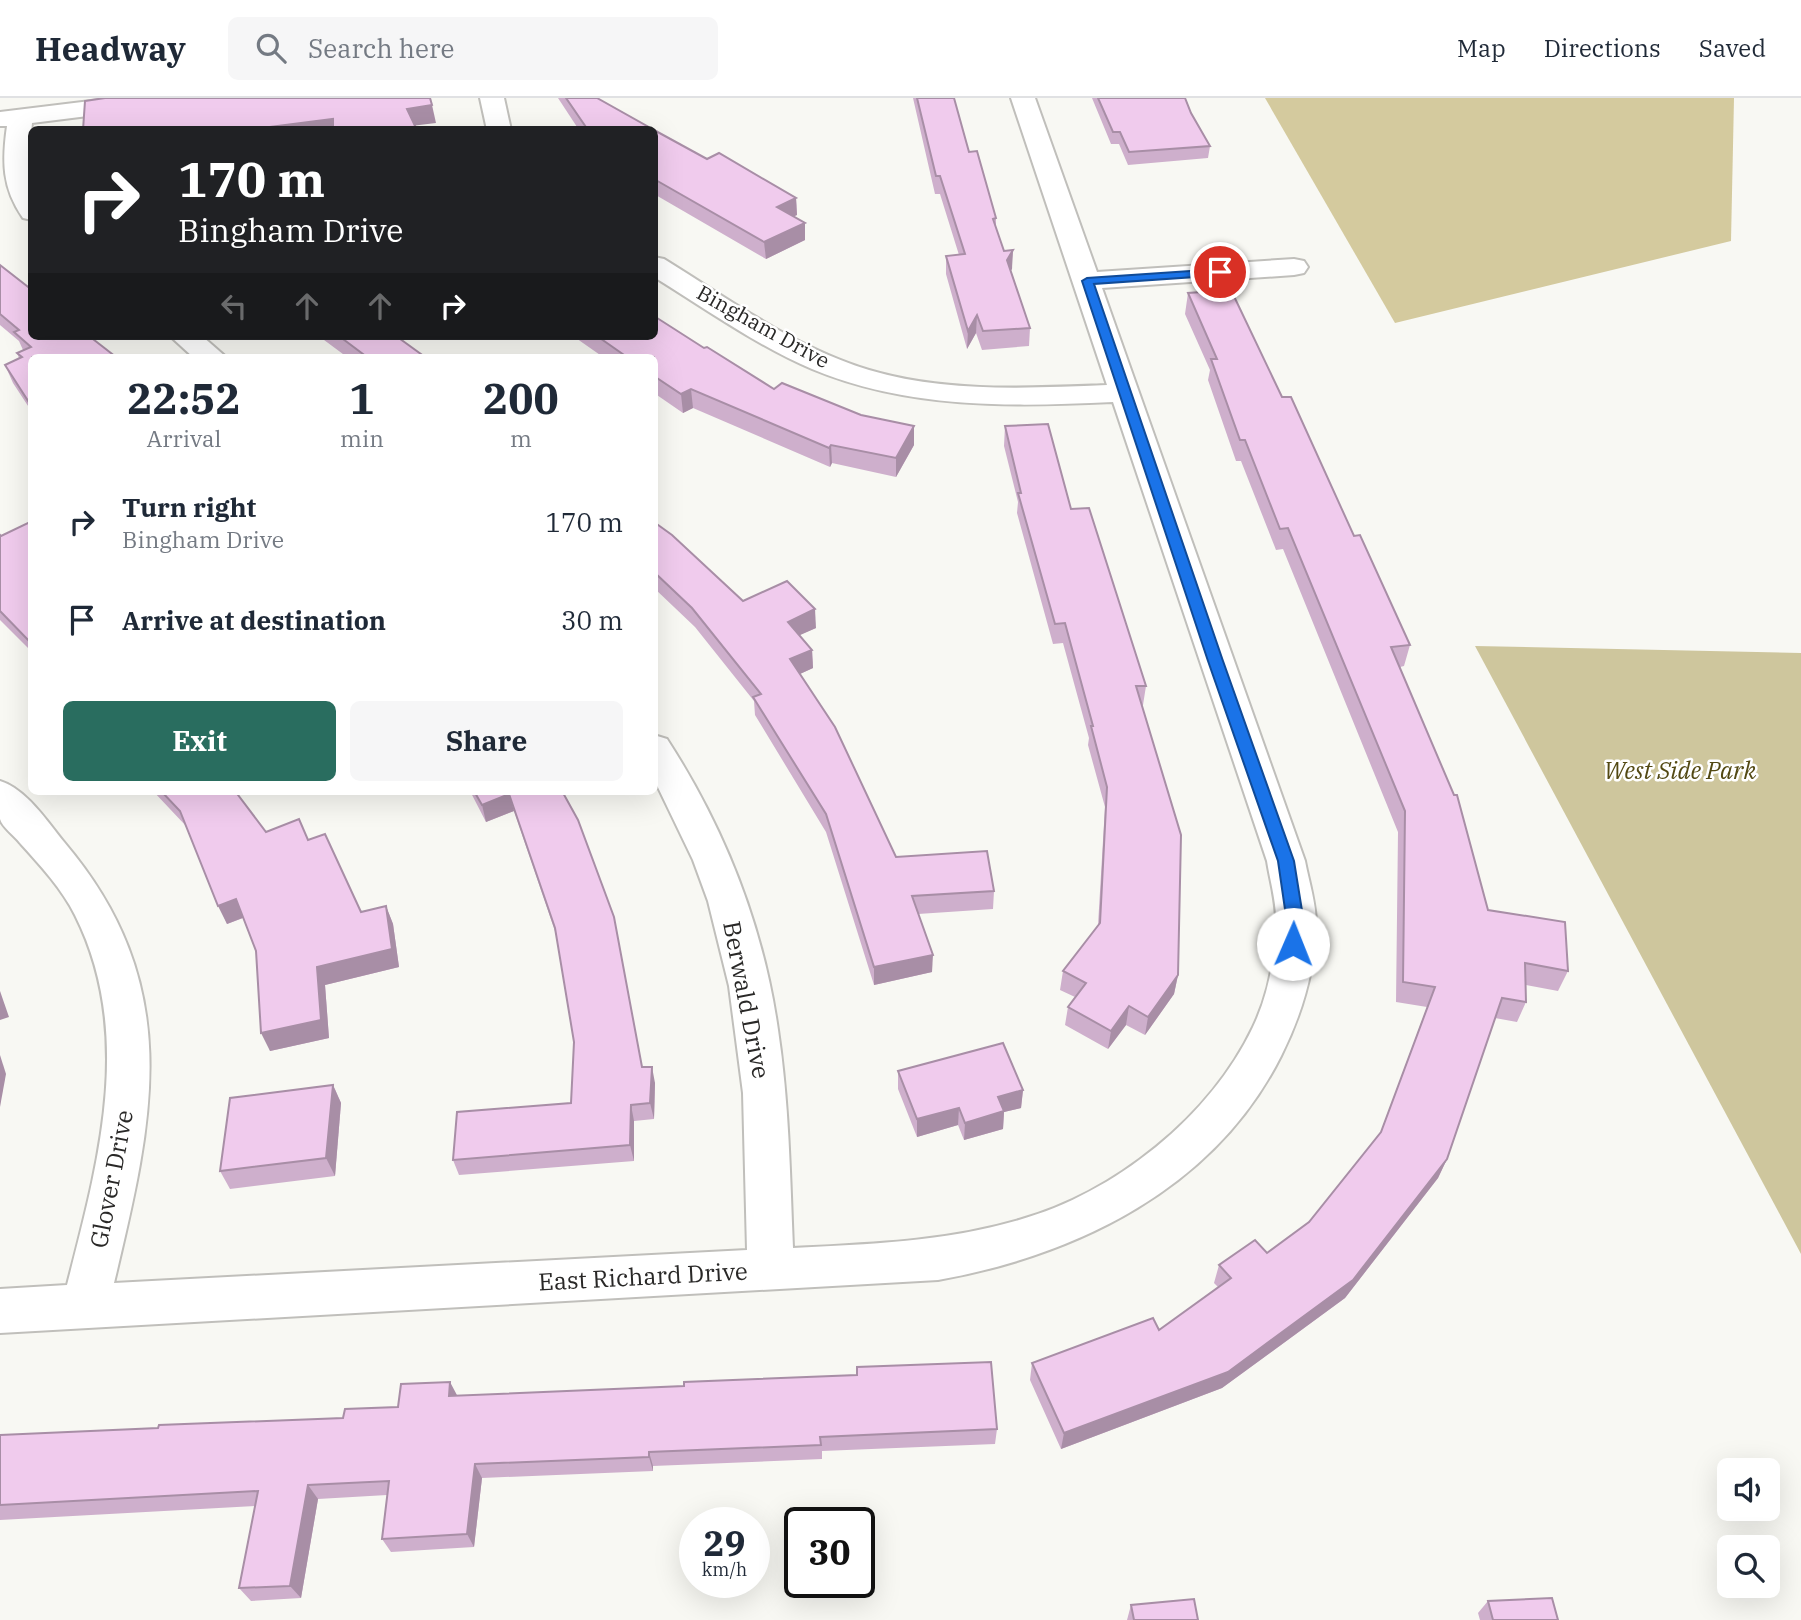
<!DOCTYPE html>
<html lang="en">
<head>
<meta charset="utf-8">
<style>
	body { margin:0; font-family:"IBM Plex Serif",serif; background:#f6f6f7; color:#1f2937; height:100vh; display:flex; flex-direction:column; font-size:26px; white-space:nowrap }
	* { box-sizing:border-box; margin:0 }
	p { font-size:23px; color:#747a83 }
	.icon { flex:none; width:38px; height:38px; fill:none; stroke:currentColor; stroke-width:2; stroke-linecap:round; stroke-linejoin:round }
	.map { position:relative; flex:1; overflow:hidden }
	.drawer { position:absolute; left:28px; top:256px; width:630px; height:441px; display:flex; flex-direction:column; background:#fff; border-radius:10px; box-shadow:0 7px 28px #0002 }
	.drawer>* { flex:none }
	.hud { position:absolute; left:28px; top:28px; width:630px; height:214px; border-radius:10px; box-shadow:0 7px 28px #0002; background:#202124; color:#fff; overflow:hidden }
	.buttons { position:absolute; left:1717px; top:1360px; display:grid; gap:14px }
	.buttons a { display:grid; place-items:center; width:63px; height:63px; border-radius:10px; background:#fff; box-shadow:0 7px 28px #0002; font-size:35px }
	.speed { position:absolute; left:679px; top:1409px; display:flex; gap:14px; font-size:35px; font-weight:700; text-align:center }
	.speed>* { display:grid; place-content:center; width:91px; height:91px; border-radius:50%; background:#fff; box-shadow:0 7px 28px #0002; line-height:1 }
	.speed small { font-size:18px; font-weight:400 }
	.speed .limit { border:4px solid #111; border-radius:10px; background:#fff; color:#111 }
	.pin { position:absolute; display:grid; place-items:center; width:60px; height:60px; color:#fff; margin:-30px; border:4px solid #fff; border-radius:50%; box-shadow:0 2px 7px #0007 }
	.me { position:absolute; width:77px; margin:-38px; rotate:1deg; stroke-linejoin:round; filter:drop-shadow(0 0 5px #0008) }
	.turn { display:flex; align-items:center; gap:24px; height:147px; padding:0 35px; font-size:32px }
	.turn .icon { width:91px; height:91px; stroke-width:2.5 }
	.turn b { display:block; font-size:49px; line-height:60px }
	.lanes { display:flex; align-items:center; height:66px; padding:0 35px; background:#0003; justify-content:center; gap:35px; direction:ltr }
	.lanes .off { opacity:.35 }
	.eta { display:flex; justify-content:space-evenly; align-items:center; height:119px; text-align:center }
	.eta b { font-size:42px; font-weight:700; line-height:49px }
	.primary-button { display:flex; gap:14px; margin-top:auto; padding:14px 35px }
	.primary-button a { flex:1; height:80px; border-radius:10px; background:#296d5f; color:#fff; font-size:28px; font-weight:700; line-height:80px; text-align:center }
	.primary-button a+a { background:#f6f6f7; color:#1f2937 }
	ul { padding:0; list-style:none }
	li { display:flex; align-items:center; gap:21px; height:98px; padding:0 35px }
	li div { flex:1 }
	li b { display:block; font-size:26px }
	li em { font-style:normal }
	header { display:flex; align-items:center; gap:42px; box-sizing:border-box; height:98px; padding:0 35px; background:#fff; border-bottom:2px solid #e0e1e3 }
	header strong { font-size:33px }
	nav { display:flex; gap:38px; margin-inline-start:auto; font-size:24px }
	.search { width:490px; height:63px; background:#f6f6f7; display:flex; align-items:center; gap:18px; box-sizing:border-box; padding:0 24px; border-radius:10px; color:#747a83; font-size:26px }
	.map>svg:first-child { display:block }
	.green { fill:#cec69d }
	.forest { fill:#d4ca9e }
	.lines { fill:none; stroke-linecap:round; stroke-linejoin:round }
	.minor-casing { stroke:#c0bfbb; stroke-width:4 }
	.minor { fill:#fff; fill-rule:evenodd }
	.wall { fill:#ceafcc }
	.shaded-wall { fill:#a88ea6 }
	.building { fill:#f0cbed; stroke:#a88ea6; stroke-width:2 }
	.route { fill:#1a73e8; stroke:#114b97; stroke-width:2 }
	.labels { text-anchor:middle; stroke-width:5; stroke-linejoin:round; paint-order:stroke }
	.far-street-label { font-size:21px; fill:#292827; stroke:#fff }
	.park-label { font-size:24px; font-style:italic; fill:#534913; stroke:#fff }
	.street-label { font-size:24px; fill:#292827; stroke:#fff }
</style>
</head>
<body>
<header>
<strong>Headway</strong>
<div class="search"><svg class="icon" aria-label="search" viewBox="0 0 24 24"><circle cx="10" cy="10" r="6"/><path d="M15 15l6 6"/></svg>Search here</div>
<nav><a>Map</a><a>Directions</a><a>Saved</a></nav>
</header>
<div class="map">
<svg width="1801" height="1522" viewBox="0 0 1801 1522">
	<rect width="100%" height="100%" fill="#f8f8f3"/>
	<path class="green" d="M1475 548 1801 555V1156Z"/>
	<path class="forest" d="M1265 0H1734L1731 143 1395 225Z"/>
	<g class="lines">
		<defs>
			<g id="minor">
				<path d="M115 0H188L185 5 176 7 32 25 29 56 32 122 23 120C2 90 2 63 7 28H0V14Z"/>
				<path d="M480 0H504L511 32H487Z"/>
				<path d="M1011 0H1035L1097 174 1294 161 1304 163 1308 169 1304 175 1294 177 1102 190 1305 763C1309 784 1316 805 1316 826 1315 873 1302 916 1281 958 1215 1090 1078 1157 938 1182L0 1235V1191L67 1187C98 1066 135 936 75 817 62 791 40 767 20 745 15 738 2 729 0 721 0 710 0 694 0 683 26 691 47 723 64 744 185 887 154 1018 114 1185L747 1152 743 995 729 888 708 803 693 762 654 681V637L667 641C724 729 763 827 778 932 789 1004 790 1077 793 1150 869 1146 944 1144 1019 1122 1115 1095 1210 1019 1253 929 1268 898 1275 860 1276 826 1277 805 1270 783 1267 763L1113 304C1011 309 908 311 812 271 756 247 706 211 654 179V159L664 161C729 201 795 250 869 272 946 295 1028 290 1107 287Z"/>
				<path d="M170 238H202L226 259H193Z"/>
			</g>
		</defs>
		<use href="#minor" class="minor-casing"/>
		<use href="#minor" class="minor"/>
	</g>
	<g class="wall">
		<path d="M558 0H597L654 32H579Z"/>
		<path d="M913 0H954L969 54 996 120V129L1004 153 1013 152 1011 173 1030 230 1029 248 982 252 976 235 967 251 946 176V158L959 157 940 96H935Z"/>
		<path d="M1092 0H1185L1191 15 1210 48 1208 60 1128 67 1119 46H1111Z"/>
		<path d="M654 32 707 61 796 100 797 117 793 118 805 125V142L766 161 654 96Z"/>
		<path d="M0 167 32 192V314L13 285 5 267 19 260 17 255 23 252 19 243 0 227Z"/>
		<path d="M1188 195 1282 299 1410 547 1404 568 1400 569 1488 812 1568 873 1558 893 1526 887V904L1517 924 1495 920 1447 1061 1438 1080 1345 1200 1222 1290 1061 1351 1030 1282 1032 1265 1159 1232 1218 1189 1214 1185 1219 1167 1267 1155 1309 1124 1380 1036 1427 909 1396 904 1398 734 1283 451 1276 452 1241 363H1236L1208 282 1210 272 1185 216Z"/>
		<path d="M315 238H396L425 259H347L320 239 317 240Z"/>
		<path d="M573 238H654L704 250 774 291 914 347 896 379 832 365 830 369 693 310 683 315 654 295V259H603Z"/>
		<path d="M1005 328 1071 411 1146 588 1143 607H1141L1178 877 1174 896 1145 937 1126 927 1108 951 1065 927 1068 909 1075 899 1060 892 1063 873 1098 827 1105 709 1088 647 1089 640 1063 545 1053 546 1017 415 1018 404 1004 348Z"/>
		<path d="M32 423V554L0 522V437L1 438Z"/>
		<path d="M654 424 743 503 816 530 799 537 812 552 813 570 800 576 896 759 994 793 993 811 918 816 932 874 874 887 826 734 755 617 754 603 695 529 654 490Z"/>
		<path d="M153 693H235L266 734 308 742 361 814 386 808 393 826 399 869 325 887 329 940 270 953 256 853 243 820 227 826 186 728Z"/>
		<path d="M470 693H562L642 969 655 985 654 1021 634 1023V1063L459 1077 453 1062 571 1005 574 944 557 839 514 713 486 724Z"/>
		<path d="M898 973 1023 992 1021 1010 1004 1014 1003 1031 964 1042 958 1027 917 1039 898 991Z"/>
		<path d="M333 987 341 1005 335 1078 230 1091 220 1073Z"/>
		<path d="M456 1297 997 1331 995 1346 822 1353V1361L653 1368V1373L482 1380 474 1449 391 1454 382 1441 387 1397 318 1401 301 1500 251 1503 239 1490 255 1408 0 1422V1337L158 1330 343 1320Z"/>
		<path d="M1488 1503 1558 1522H1480L1478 1515Z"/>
		<path d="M1131 1507 1198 1522H1127Z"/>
	</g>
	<g class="shaded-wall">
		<path d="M432 7 436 25 411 28 407 11Z"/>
		<path d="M333 21 336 32H246Z"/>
		<path d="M796 100 797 117 778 126 777 109Z"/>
		<path d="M805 125V142L766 161 764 144Z"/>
		<path d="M1013 152 1012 171 1006 181 1007 162Z"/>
		<path d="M977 217 976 235 967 251 968 233Z"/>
		<path d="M691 291 693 310 683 315 681 296Z"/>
		<path d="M914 328V347L896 379V360Z"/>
		<path d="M831 347 832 365 830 369 829 350Z"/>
		<path d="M815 511 816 530 789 542 788 524Z"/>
		<path d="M812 552 813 570 791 580 790 561Z"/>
		<path d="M509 696 514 713 486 724 482 707Z"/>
		<path d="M236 801 245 819 227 826 218 808Z"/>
		<path d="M386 808 393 826 399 869 325 887 329 940 270 953 261 935 317 869Z"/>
		<path d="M933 857 932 874 874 887V869Z"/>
		<path d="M1178 877 1174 896 1145 937 1148 919Z"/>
		<path d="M0 893 9 919 0 922Z"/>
		<path d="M1129 908 1126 927 1108 951 1111 933Z"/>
		<path d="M0 957 6 976 0 1009Z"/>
		<path d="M652 969 655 985 654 1021 650 1005Z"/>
		<path d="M333 987 341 1005 335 1078 326 1060Z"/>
		<path d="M1023 992 1021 1010 1004 1014 1003 1031 964 1042 965 1025 998 999Z"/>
		<path d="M631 1007 634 1023V1063L630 1047Z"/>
		<path d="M959 1010 958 1027 917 1039V1021Z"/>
		<path d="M1447 1061 1438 1080 1345 1200 1222 1290 1061 1351 1064 1335Z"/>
		<path d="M450 1284 458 1299 449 1298Z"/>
		<path d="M649 1354 653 1368V1373L649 1359Z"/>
		<path d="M475 1366 482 1380 474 1449 467 1436Z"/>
		<path d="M308 1387 318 1401 301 1500 290 1488Z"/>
	</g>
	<g class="building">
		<path d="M105 0H430L432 7 407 11 417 32H333V21L246 32H83L85 3Z"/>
		<path d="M566 0H597L654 32H588Z"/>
		<path d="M917 0H954L969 54 977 53 996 120 993 121 1004 153 1013 152 1007 162 1030 230 983 233 977 217 968 233 946 158 965 156 940 78H936Z"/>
		<path d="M1098 0H1185L1191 15 1210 48 1129 54 1120 34H1113Z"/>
		<path d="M654 32 707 61 719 55 796 100 777 109 805 125 764 144 654 81Z"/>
		<path d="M0 167 32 192V238H89L116 259H32V309L5 267 22 259 17 255 31 249 14 234 19 232 0 216Z"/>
		<path d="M1231 192 1282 299H1291L1354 438 1360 437 1410 547 1391 549 1454 697H1457L1488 812 1565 824 1568 873 1525 865 1526 904 1502 900 1447 1061 1353 1182 1228 1274 1064 1335 1032 1265 1153 1220 1159 1232 1231 1180 1219 1167 1255 1142 1267 1155 1309 1124 1381 1034 1435 889 1403 884 1405 713 1288 430 1280 431 1245 342H1240L1211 261H1217L1188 195Z"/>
		<path d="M654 218 704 250 707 249 774 291 782 285 861 317 914 328 896 360 831 347 829 350 691 291 681 296 654 278V259H627L597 238H654Z"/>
		<path d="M339 238H396L425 259H367Z"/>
		<path d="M1048 326 1071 411 1089 410 1146 588H1136L1181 737 1178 877 1148 919 1129 908 1111 933 1068 909 1086 885 1063 873 1100 825 1107 689 1091 628H1093L1065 525 1055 526 1018 395H1021L1005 328Z"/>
		<path d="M32 423V546L0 513V437L1 438Z"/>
		<path d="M654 424 672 437 743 503 787 483 815 511 788 524 812 552 790 561 835 629 896 759 987 753 994 793 912 798 933 857 874 869 826 716 753 599 761 596 692 510 654 474Z"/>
		<path d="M161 693H235L266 734 299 721 308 742 325 736 361 814 386 808 392 851 317 869 321 922 261 935 256 853 236 801 218 808 180 713Z"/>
		<path d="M474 693H562L578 722 614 819 642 969H652L650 1005 631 1007 630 1047 453 1062 457 1014 571 1005 574 944 555 830 509 696 482 707Z"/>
		<path d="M1003 945 1023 992 998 999 1004 1013 965 1025 959 1010 917 1021 898 973Z"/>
		<path d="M333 987 326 1060 220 1073 230 1000Z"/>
		<path d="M991 1264 997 1331 820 1339 821 1347 649 1354V1359L475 1366 467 1436 382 1441 389 1383 308 1387 290 1488 239 1490 258 1393 0 1407V1337L158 1330 159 1327 343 1320 345 1311 398 1309 401 1286 450 1284 449 1298 684 1288V1284L857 1277V1269Z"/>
		<path d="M1552 1500 1558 1522H1493L1488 1503Z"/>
		<path d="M1194 1501 1198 1522H1134L1131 1507Z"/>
	</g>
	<path class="route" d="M1220 171 1224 172V177L1094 186 1223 563 1294 763 1304 825 1299 851H1287L1285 846 1287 825 1278 763 1208 563 1082 183 1087 180Z"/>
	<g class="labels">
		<g class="far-street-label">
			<text transform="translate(763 229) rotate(29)" y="7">Bingham Drive</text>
		</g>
		<g class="park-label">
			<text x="1680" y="681">West Side Park</text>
		</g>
		<g class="street-label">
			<text transform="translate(746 902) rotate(79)" y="8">Berwald Drive</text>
			<text transform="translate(112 1081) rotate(-79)" y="8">Glover Drive</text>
			<text transform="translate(643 1179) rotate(-3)" y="8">East Richard Drive</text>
		</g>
	</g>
</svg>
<div class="buttons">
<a><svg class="icon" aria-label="sound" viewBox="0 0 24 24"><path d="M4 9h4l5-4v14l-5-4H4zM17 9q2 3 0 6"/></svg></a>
<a><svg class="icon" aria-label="search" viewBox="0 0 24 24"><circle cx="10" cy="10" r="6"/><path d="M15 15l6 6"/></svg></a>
</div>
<div class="speed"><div>29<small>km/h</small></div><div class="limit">30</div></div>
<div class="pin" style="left:1220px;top:174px;background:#d93025"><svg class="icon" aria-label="arrive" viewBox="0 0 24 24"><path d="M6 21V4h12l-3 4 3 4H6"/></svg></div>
<svg class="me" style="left:1293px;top:846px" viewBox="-20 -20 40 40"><circle r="19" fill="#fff"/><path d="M0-13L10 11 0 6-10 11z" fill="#1a73e8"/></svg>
<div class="hud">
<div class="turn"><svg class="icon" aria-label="right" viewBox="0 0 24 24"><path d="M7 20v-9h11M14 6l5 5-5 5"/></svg><div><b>170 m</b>Bingham Drive</div></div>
<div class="lanes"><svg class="icon off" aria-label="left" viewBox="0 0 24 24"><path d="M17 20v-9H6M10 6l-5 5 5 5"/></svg><svg class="icon off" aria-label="ahead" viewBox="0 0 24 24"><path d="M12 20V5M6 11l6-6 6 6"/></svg><svg class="icon off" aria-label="ahead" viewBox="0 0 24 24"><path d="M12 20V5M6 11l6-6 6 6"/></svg><svg class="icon" aria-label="right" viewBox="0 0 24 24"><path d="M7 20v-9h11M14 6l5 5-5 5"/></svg></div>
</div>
<section class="drawer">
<div class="eta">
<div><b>22:52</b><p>Arrival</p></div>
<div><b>1</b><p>min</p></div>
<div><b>200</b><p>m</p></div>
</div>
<ul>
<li><svg class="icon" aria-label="right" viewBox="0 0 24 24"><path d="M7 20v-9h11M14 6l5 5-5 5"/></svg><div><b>Turn right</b><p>Bingham Drive</p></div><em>170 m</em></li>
<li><svg class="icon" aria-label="arrive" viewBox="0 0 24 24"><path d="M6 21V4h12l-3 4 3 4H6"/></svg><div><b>Arrive at destination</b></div><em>30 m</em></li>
</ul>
<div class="primary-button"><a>Exit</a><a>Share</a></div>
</section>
</div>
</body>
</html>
